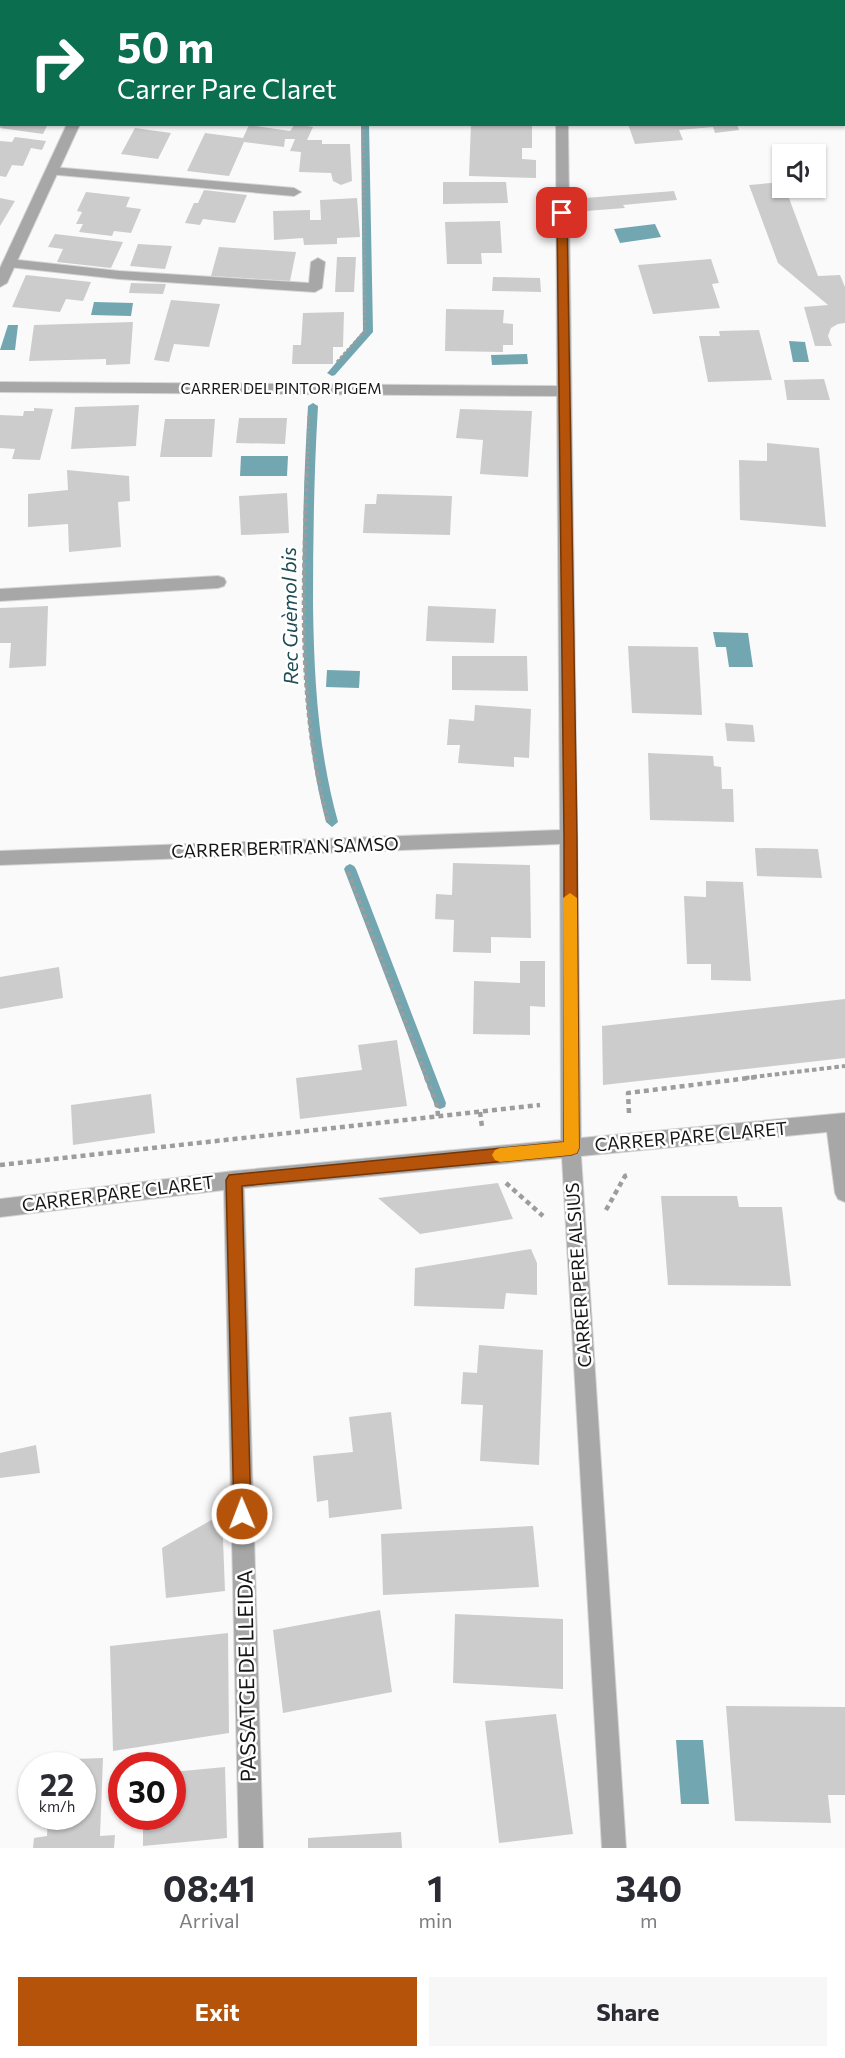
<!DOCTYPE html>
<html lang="en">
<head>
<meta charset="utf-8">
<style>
	body { margin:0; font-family:Commissioner,sans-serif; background:#f7f7f7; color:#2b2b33; height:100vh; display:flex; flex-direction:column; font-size:22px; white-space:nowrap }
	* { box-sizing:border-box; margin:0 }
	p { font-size:20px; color:#7c7c81 }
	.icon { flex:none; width:33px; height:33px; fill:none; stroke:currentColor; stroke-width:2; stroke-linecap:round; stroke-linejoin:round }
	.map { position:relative; height:1848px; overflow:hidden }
	.sheet { display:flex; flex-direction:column; background:#fff; flex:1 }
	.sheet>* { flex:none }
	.top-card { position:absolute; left:0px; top:0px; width:846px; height:126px; box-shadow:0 2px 4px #0004; background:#0b6e4f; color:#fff; overflow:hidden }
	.tools { position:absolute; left:772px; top:144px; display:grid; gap:12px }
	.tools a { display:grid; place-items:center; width:54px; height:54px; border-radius:0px; background:#fff; box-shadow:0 2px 4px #0004; font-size:30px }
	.speed { position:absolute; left:18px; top:1752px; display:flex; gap:12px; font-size:30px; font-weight:700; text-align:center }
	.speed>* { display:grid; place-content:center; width:78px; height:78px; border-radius:50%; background:#fff; box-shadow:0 2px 4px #0004; line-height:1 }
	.speed small { font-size:15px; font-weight:400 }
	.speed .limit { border:9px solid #d22; background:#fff; color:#111 }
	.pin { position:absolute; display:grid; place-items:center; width:51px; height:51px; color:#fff; margin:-26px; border-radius:12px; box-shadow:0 3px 9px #0006 }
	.me { position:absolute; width:66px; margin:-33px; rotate:359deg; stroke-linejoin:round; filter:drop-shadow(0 0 4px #0008) }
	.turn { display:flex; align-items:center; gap:21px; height:126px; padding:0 18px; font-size:27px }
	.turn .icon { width:78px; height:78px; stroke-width:2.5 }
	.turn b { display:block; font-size:42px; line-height:51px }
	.eta { display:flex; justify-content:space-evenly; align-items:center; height:102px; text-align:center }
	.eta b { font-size:36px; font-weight:700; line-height:42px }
	.primary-button { display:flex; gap:12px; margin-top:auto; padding:12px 18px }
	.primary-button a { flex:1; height:69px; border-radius:0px; background:#b45309; color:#fff; font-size:24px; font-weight:700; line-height:69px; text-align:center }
	.primary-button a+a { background:#f7f7f7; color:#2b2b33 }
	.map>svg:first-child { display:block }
	.water { fill:#72a6b1 }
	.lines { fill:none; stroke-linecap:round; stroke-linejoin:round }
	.stream { fill:#72a6b1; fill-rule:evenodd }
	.building { fill:#cdcccd }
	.lane-casing { stroke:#d5d5d6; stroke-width:2 }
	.street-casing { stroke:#d5d5d6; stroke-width:2 }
	.secondary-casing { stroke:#d5d5d6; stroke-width:2 }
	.path-far2 { stroke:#9d9d9d; stroke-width:3; stroke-dasharray:3 2; stroke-linecap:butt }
	.path-far1 { stroke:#9d9d9d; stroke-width:4; stroke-dasharray:4.5 3; stroke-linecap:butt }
	.path { stroke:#9d9d9d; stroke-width:4.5; stroke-dasharray:5 4; stroke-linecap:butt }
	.lane { fill:#a8a7a7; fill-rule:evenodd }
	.street { fill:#a8a7a7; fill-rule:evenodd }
	.secondary { fill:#807f7f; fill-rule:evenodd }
	.route { fill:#b45309; stroke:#753606; stroke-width:1.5 }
	.slow { fill:#f59e0b }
	.labels { text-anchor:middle; stroke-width:5; stroke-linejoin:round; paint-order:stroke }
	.far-street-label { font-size:15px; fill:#151515; stroke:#fff }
	.street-label { font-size:18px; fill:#151515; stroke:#fff }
	.water-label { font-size:20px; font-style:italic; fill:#1d4c55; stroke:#fff }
	.near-street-label { font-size:21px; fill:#151515; stroke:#fff }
</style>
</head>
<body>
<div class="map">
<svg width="845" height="1848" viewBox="0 0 845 1848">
	<rect width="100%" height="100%" fill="#fafafb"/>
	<g class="water">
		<path d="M655 224 661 237 620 243 614 229Z"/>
		<path d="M94 302 133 303 131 316 91 315Z"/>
		<path d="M8 325H18L15 350H0Z"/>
		<path d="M789 341 805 342 809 362H793Z"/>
		<path d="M527 354 528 364 492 365 491 355Z"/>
		<path d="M241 456H288L287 476H240Z"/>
		<path d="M713 632 748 633 753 667H729L726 647H716Z"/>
		<path d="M327 670 360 671 359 688 326 687Z"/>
		<path d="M676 1740H703L709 1804H681Z"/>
	</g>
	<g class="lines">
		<g class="stream">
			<path d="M361 124H369L373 332 335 375 332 376 327 373 329 371 363 331Z"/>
			<path d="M313 403 318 406C314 472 313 538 313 604 314 678 318 750 338 822L332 827 326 822C307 750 303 678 303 603 302 538 304 472 308 406Z"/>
			<path d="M350 864 354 866 356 869 446 1103 445 1107 440 1109 435 1107 434 1103 344 869 346 866Z"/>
		</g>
	</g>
	<g class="building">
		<path d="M0 124H48L43 134 0 128Z"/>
		<path d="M295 124 313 127 307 140H322V144H350L352 181 341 185 333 181 331 173 299 172 301 152 290 151 295 139H285L284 147 244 142 229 176 187 171 205 133 243 138 249 125 290 131Z"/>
		<path d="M471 124H532V148H522V159L536 160V178L469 176Z"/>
		<path d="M628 124H737L739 130 715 133 713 127 679 130 683 140 635 144Z"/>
		<path d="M135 128 171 133 158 159 121 154Z"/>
		<path d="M15 137 46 141 42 150 31 148 23 166 12 165 6 177 0 176V141L12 142Z"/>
		<path d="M443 182H506L508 203 443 204Z"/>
		<path d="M783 182 818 276 840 275 845 287V323L838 324 831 328 828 336 832 346H815L804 307 828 305 778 263 749 185Z"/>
		<path d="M204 190 247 195 235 223 203 219 200 225 185 223 194 203H198Z"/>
		<path d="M674 191 677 200 623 205 625 208 586 211 585 198Z"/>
		<path d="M86 192 130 197 126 207 141 209 131 233 114 231 112 236 79 232 83 224H76L82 212 77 211Z"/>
		<path d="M0 198 15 201 0 226Z"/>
		<path d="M357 198 360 237 337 238V244L304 245 303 238 274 240 273 211 310 210V220H321L320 200Z"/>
		<path d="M500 221 502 253H481L482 264H447L445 222Z"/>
		<path d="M55 234 123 242 111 268 57 262 63 249 48 247Z"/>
		<path d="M138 244 172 246 165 269 130 266Z"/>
		<path d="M219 247 296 252 290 281 211 276Z"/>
		<path d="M337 257H356L354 292H335Z"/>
		<path d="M711 259 719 283 712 284 720 308 653 314 638 265Z"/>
		<path d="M26 275 91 282 83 301 66 299 60 312 12 307Z"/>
		<path d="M493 277 540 278 541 292 492 291Z"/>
		<path d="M131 283 166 284 163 294 129 293Z"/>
		<path d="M171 300 220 304 209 347 174 344 169 362 154 360Z"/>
		<path d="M446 309 504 310 503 323 513 324V345H503V352L445 351Z"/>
		<path d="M344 312 343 347H333V364H292L293 345H301L303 313Z"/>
		<path d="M133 322 130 364 106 365V359L29 361 34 325Z"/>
		<path d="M759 330 772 380 708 382 699 336H720L719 331Z"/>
		<path d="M824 379 830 400H787L784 380Z"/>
		<path d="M139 405 136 446 71 449 75 407Z"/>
		<path d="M34 408 53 409 40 460 12 459 15 449 0 448V415L23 416 24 411H34Z"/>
		<path d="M460 409 532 411 528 477 480 474 483 440 456 438Z"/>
		<path d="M239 418H287L285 444 236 443Z"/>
		<path d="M165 419H215L212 457H160Z"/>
		<path d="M767 443 819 448 826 527 740 520 739 460 767 461Z"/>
		<path d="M67 470 129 476 130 501 118 502 121 547 69 552 68 524 28 527V494L68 490Z"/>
		<path d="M287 493 289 533 241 535 239 496Z"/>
		<path d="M377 494 452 496 450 535 363 533 365 504H376Z"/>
		<path d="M48 606 46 666 9 668 11 643H0V608Z"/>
		<path d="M428 606 496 609 494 643 426 641Z"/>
		<path d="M628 646 698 647 702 715 632 713Z"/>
		<path d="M452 656H527L528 691 452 690Z"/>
		<path d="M475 705 531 709 529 758 514 757V767L458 763 460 745H447L449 719 474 721Z"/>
		<path d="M725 723 753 725 755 742 727 741Z"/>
		<path d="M648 753 713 756 714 766 721 767 722 789H733L734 822 650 820Z"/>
		<path d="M755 848 818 849 822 878 757 876Z"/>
		<path d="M453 863 530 865 531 938 491 937V953L453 952 454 920 435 919 436 894 452 895Z"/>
		<path d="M706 881 743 882 751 981 711 980V964H687L684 896 706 897Z"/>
		<path d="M520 961H545V1007L530 1006V1035L473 1034 474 981 520 983Z"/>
		<path d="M59 967 63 998 0 1009V977Z"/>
		<path d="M845 999V1058L603 1085 602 1026Z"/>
		<path d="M397 1040 407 1106 300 1119 296 1078 362 1070 358 1045Z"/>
		<path d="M151 1094 155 1133 73 1145 71 1105Z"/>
		<path d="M498 1183 513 1219 420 1234 378 1198Z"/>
		<path d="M661 1196H737L739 1207H782L791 1286 668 1285Z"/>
		<path d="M531 1249 537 1263V1295L506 1293 504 1309 414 1306 415 1268Z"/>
		<path d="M479 1345 543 1350 539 1465 480 1461 483 1405 461 1404 463 1372 477 1373Z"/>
		<path d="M391 1412 402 1509 329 1518 328 1500 317 1502 313 1456 353 1452 349 1417Z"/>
		<path d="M36 1445 40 1473 0 1478V1453Z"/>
		<path d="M222 1514 225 1591 166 1598 162 1548Z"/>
		<path d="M533 1526 539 1587 383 1595 381 1534Z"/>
		<path d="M380 1610 392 1692 283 1713 273 1630Z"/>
		<path d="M455 1614 563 1619V1689L453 1683Z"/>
		<path d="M228 1633 229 1733 113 1751 110 1646Z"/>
		<path d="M726 1706 845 1707V1795H828L831 1823 735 1821Z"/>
		<path d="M556 1714 573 1834 499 1843 485 1721Z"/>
		<path d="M103 1758 100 1836 115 1835 114 1848H33L34 1838 47 1836 48 1816H82V1766H74V1759Z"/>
		<path d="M225 1767 227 1838 143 1846V1816H172V1772Z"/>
		<path d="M401 1832 402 1848H308V1838Z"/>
	</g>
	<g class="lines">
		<defs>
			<g id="lane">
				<path d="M52 167 294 188 301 192 294 196 47 174 46 171Z"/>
				<path d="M318 258 325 262 322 288 315 292 119 279 9 267 2 263 9 259 119 271 309 283 311 262Z"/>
			</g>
			<g id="street">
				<path d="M126 0H138L125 2Z"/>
				<rect x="555" y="0" width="12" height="2"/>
				<path d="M2 65V73L0 74V66Z"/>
				<path d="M67 124H80L7 283 0 287V268Z"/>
				<path d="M556 124H568L581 1138 845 1113V1202L838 1199 835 1193 827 1132 581 1156 626 1848H602L562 1158 244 1188 263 1848H239L224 1190 0 1217V1199L234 1171 561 1140 560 844 0 865V851L560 830 557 396 0 392V382L557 386Z"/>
				<path d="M218 576 224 578 226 582 224 586 218 588 0 601V589Z"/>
			</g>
			<g id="secondary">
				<path d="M809 0H835L837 2H810Z"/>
				<path d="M845 0V7H844V2H839Z"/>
			</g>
		</defs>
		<use href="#lane" class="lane-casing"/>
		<use href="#street" class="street-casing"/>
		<use href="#secondary" class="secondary-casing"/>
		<g class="path-far2">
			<path d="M665 0 680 2"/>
			<path d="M337 362 365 331 363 124"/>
			<path d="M307 474 309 416"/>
		</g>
		<g class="path-far1">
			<path d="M307 473C303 588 297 708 328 820"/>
			<path d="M348 872 427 1078"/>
			<path d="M745 1078 845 1066"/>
		</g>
		<g class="path">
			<path d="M426 1077 437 1105 438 1116"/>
			<path d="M480 1112 482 1127"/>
			<path d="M629 1113 628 1093 757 1077"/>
			<path d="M0 1165 540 1105"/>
			<path d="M506 1183 543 1216"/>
			<path d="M606 1210 625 1176 628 1175"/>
		</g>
		<use href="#lane" class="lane"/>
		<use href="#street" class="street"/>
		<use href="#secondary" class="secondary"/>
	</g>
	<path class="route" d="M562 210 567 213 577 837 579 1148 577 1153 571 1155 242 1186 251 1514 248 1520 242 1522 236 1520 234 1514 226 1180 229 1175 564 1142V837L557 213Z"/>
	<path class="slow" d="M570 893 577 898 579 1148 577 1153 571 1155 500 1162 495 1160 492 1155 495 1150 500 1148 564 1142 563 898Z"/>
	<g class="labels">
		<g class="far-street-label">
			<text x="281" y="394">CARRER DEL PINTOR PIGEM</text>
		</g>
		<g class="street-label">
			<text transform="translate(285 848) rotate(-2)" y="6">CARRER BERTRAN SAMSO</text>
			<text transform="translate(691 1137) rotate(-5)" y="6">CARRER PARE CLARET</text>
			<text transform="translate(118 1194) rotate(-7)" y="6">CARRER PARE CLARET</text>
			<text transform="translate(579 1275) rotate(-94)" y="6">CARRER PERE ALSIUS</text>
		</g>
		<g class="water-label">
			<text transform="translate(290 616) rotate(-91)" y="7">Rec Guèmol bis</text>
		</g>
		<g class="near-street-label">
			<text transform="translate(247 1676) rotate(-91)" y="7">PASSATGE DE LLEIDA</text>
		</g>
	</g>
</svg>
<div class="tools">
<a><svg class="icon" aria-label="sound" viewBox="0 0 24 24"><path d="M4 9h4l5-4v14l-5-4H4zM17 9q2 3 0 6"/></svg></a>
</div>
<div class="speed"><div>22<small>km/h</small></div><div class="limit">30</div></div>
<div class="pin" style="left:562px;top:213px;background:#d93025"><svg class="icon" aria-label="arrive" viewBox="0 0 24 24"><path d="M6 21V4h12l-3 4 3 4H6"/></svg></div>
<svg class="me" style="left:242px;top:1514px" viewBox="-20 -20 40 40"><circle r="17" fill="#b45309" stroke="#fff" stroke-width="3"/><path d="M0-11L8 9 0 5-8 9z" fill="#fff"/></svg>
<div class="top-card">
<div class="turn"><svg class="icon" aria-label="right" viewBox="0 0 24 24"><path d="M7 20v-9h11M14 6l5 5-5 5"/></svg><div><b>50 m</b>Carrer Pare Claret</div></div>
</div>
</div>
<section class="sheet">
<div class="eta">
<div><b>08:41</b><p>Arrival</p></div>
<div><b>1</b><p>min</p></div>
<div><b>340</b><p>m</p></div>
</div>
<div class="primary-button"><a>Exit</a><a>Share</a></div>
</section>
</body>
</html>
